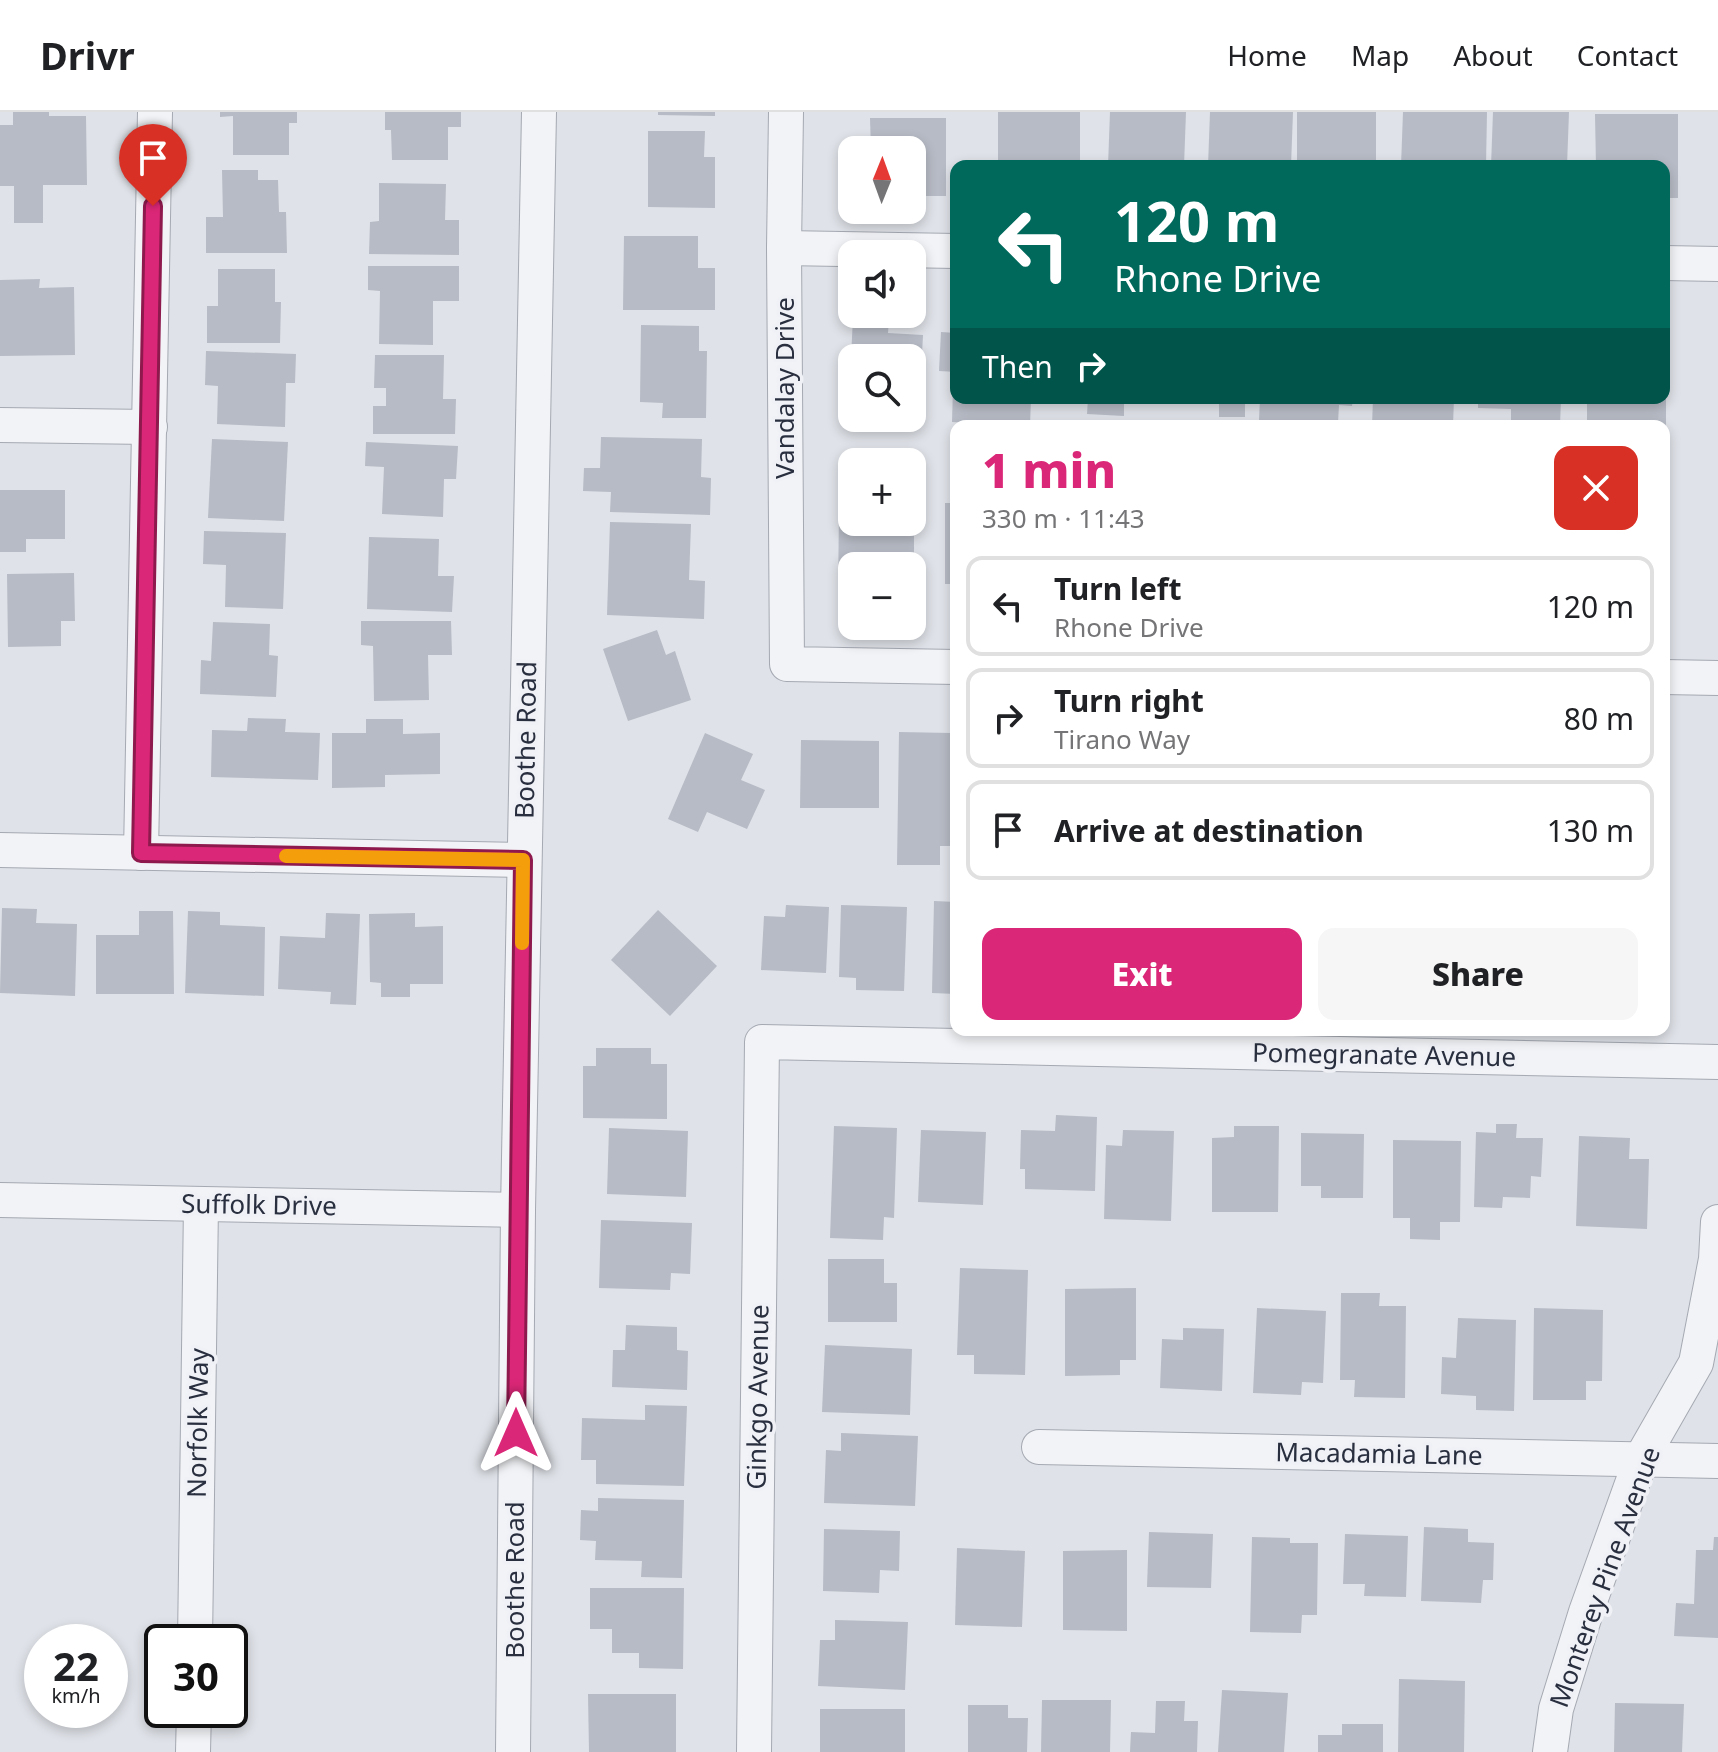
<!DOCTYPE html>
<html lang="en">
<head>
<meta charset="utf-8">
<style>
	body { margin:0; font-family:"Noto Sans",sans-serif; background:#f6f6f6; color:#202124; height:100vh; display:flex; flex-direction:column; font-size:30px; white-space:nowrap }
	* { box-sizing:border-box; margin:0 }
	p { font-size:26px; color:#757577 }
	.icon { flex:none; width:44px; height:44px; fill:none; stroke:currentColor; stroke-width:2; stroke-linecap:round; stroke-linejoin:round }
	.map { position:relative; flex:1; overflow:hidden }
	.sheet { position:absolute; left:950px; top:308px; width:720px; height:616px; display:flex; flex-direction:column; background:#fff; border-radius:16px; box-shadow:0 4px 12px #0003 }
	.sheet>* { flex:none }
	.guide { position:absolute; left:950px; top:48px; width:720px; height:244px; border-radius:16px; box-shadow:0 4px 12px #0003; background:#00695c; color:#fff; overflow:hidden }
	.needle { width:52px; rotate:1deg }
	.buttons { position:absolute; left:838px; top:24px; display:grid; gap:16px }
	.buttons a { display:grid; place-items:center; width:88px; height:88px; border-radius:16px; background:#fff; box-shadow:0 4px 12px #0003; font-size:40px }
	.speed { position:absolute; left:24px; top:1512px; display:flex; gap:16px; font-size:40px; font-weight:700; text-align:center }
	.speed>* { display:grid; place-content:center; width:104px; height:104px; border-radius:50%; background:#fff; box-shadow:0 4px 12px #0003; line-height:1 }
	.speed small { font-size:20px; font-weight:400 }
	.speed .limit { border:4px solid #111; border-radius:12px; background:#fff; color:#111 }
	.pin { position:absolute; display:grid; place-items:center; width:68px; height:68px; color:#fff; margin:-82px -34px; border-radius:50% 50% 50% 0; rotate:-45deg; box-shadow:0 0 8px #0007 }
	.pin .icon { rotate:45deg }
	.me { position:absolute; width:88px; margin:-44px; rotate:0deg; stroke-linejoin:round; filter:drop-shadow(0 0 6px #0008) }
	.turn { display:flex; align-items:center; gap:28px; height:168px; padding:0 32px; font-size:36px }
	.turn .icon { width:104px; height:104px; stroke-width:2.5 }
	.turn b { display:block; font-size:56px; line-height:68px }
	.then { display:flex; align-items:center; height:76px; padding:0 32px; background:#0003; gap:16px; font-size:30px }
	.round { display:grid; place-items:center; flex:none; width:84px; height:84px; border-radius:16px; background:#f6f6f6 }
	.summary { display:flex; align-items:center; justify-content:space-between; height:136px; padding:0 32px }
	h1 { font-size:48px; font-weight:800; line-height:60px; color:#db2777 }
	.action { display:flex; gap:16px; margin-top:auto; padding:16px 32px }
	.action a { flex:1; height:92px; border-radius:16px; background:#db2777; color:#fff; font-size:32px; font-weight:800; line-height:92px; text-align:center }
	.action a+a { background:#f6f6f6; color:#202124 }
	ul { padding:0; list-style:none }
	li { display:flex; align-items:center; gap:24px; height:100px; margin:0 16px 12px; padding:0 16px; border:4px solid #e0e0e0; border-radius:16px }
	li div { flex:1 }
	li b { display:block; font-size:30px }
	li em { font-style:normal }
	header { display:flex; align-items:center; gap:48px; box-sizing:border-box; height:112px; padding:0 40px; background:#fff; border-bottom:2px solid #e0e0e0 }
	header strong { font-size:38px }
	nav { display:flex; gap:44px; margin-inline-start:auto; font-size:28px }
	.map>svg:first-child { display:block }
	.building { fill:#b7bbc5 }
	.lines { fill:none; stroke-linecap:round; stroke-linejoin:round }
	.street-casing { stroke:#a5a9b2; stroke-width:36 }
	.street { stroke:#f2f3f6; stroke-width:34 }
	.route-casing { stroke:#8e194d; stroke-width:20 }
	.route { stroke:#db2777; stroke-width:14 }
	.slow { stroke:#f59e0b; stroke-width:14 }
	.labels { text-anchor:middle; stroke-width:7; stroke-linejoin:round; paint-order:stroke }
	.street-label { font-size:26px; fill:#292f3f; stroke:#eff1f6 }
</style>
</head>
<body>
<header>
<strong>Drivr</strong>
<nav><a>Home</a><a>Map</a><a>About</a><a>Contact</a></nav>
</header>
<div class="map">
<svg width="1718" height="1640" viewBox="0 0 1718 1640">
	<rect width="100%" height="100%" fill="#dfe2e8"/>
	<g class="building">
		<path d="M13 0H49V4H86L87 73H43V111H14V74H0V13H13Z"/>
		<path d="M220 0H297V11H289V43H233V4L220 5Z"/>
		<path d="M385 0H461V15H448V48H392L391 18H385Z"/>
		<path d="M658 0H715V4L658 3Z"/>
		<rect x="998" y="0" width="82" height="54"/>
		<path d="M1110 0H1186L1184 54H1108Z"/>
		<path d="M1210 0H1293L1291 54H1208Z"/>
		<rect x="1297" y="0" width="79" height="54"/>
		<path d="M1403 0H1487L1486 54H1401Z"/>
		<path d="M1493 0H1569L1567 54H1491Z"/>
		<path d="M1595 2H1678V86H1664V54H1596Z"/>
		<path d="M870 6H946V84H912V38H871Z"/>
		<path d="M648 19H705L704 45H715V96L648 95Z"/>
		<path d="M222 58H258V68H278L279 100H286L287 141H206V105H223Z"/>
		<path d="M379 71 446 72 445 108H459V143L369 142 370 110 379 109Z"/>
		<path d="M624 124H698V156H715V198H623Z"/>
		<path d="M368 154H459V189H433V233L379 232 380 179 368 178Z"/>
		<path d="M218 157H275V190H281L280 231H207V194H218Z"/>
		<path d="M40 167 39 176 74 175 75 243 0 244V168Z"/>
		<path d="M853 205 889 207 888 221 923 223 919 300H912V246H852V297L839 296 842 245 851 246Z"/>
		<path d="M641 213 699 214V239H707L706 306H662L663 291 640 290Z"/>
		<path d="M941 220 956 221V260L939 259Z"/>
		<path d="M206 239 296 242 295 271H286L285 315 217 312 218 274 205 273Z"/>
		<path d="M375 243H444L443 287H456L455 322H373V294H386V276H374Z"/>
		<path d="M953 275H956V286H1031L1030 314 952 310Z"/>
		<path d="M1088 286H1124V304L1087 302Z"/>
		<rect x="1219" y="286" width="26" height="19"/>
		<path d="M1260 286H1353L1352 294 1339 293 1338 311 1259 308Z"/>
		<path d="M1373 286H1454L1453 314H1372Z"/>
		<path d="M1478 286H1561L1560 314H1511V297L1478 296Z"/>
		<rect x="1587" y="286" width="79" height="28"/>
		<path d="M601 325 702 327 701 365 711 366 710 403 610 400 611 380 583 379 584 356H600Z"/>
		<path d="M212 327 288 330 284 409 208 406Z"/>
		<path d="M366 330 458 334 456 367H444L443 405 382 402 384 355 365 354Z"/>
		<path d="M0 378H65V427H26V440H0Z"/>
		<rect x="945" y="391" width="11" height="81"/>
		<path d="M839 394H852V410H914V454H852V489L838 488Z"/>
		<path d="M610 410 691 412 689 468 705 469 704 507 607 503Z"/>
		<path d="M204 419 286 421 283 497 225 495 226 453 203 452Z"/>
		<path d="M369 425 439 427 438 464H454L452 500 367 497Z"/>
		<path d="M74 461 75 509H61V534L8 535 7 462Z"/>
		<path d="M361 509H451L452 543H428L429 588 374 589 373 534 361 533Z"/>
		<path d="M213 510 270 512 269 543 278 544 276 585 200 582 201 548 211 549Z"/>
		<path d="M657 518 666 543 675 539 691 588 628 609 603 537Z"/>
		<path d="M248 606 286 607 285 620 320 621 318 668 211 665 212 618 247 619Z"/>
		<path d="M366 607H403V622L440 621V662L385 663V675L332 676V621H366Z"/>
		<path d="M899 620 951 621V636H956V734H940V753H897Z"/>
		<path d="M705 621 753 642 741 668 765 678 747 717 707 700 698 720 668 707Z"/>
		<path d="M801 628 879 629V696H800Z"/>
		<path d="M934 789 956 790V882L932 881Z"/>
		<path d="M786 793 829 795 826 861 761 858 764 804 785 805Z"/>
		<path d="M841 793 907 795 904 879 856 878V866L839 865Z"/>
		<path d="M2 796 37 797 36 811 77 812 75 884 0 881Z"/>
		<path d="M658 798 717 854 670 904 611 848Z"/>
		<path d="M139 799H173L174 882H96V823H139Z"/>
		<path d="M188 799 220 800V813L265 815 264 884 185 881Z"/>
		<path d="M326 801 360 802 356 893 330 892 331 880 278 877 280 824 325 826Z"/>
		<path d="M415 801V815L443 814V872H410V885H381V871L370 870 369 802Z"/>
		<path d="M596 936H651V952H667V1007L583 1006V954H596Z"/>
		<path d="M1056 1003 1097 1005 1095 1079 1025 1077V1057H1020L1021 1018 1055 1019Z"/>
		<path d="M1496 1012H1517L1516 1026H1543L1541 1065 1531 1064 1530 1086 1503 1085 1502 1096 1474 1095 1476 1020 1496 1021Z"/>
		<path d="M834 1014 897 1016 894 1106 884 1105 883 1128 830 1126Z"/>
		<path d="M1234 1014H1279L1278 1100H1212V1026L1234 1025Z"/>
		<path d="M609 1016 688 1019 686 1085 607 1082Z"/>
		<path d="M921 1018 986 1020 983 1093 918 1090Z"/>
		<path d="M1123 1018 1174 1019 1171 1109 1104 1107 1106 1033 1122 1034Z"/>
		<path d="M1301 1021 1364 1022 1363 1086H1321V1074H1301Z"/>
		<path d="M1579 1024 1630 1026 1629 1047H1649L1647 1117 1576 1114Z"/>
		<path d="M1393 1028 1461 1029 1460 1110H1440V1128L1410 1127V1106H1393Z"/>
		<path d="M601 1108 692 1111 690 1162 671 1161 670 1178 599 1176Z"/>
		<path d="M828 1147H884V1171H897V1210H828Z"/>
		<path d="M960 1156 1028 1158 1025 1263 974 1262V1243H957Z"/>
		<path d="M1136 1176V1248H1120V1263L1065 1264V1177Z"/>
		<path d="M1341 1181H1380L1379 1194H1406L1405 1286 1354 1285 1355 1268H1340Z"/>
		<path d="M1257 1196 1326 1199 1323 1271 1302 1270 1301 1283 1253 1281Z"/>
		<path d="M1534 1196 1603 1198 1602 1269H1586V1288H1533Z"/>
		<path d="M1458 1206 1516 1208 1514 1299 1476 1298V1284L1441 1282 1442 1245 1456 1246Z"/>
		<path d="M626 1213 677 1215V1238L688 1239 687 1278 612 1275 613 1238H625Z"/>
		<path d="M1183 1216 1224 1217 1222 1279 1160 1276 1162 1227 1183 1228Z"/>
		<path d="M825 1233 912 1237 910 1303 822 1300Z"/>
		<path d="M645 1293 687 1294 684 1374 596 1372V1348H581L582 1306 645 1308Z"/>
		<path d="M841 1321 918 1324 915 1394 824 1391 826 1338 841 1339Z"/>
		<path d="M598 1386 684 1388 682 1466 641 1465 642 1449 595 1448 596 1429 580 1428 581 1398 598 1399Z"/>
		<path d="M1424 1415 1468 1417V1430L1494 1431 1493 1468H1483L1481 1491 1421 1489Z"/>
		<path d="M824 1417 900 1419 899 1459 880 1458 879 1481 823 1479Z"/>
		<path d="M1149 1420 1213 1422 1211 1476 1147 1475Z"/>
		<path d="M1345 1422 1408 1424 1406 1485 1364 1484 1365 1472H1343Z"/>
		<path d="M1252 1425 1290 1426V1431H1318L1317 1503H1302L1301 1521 1250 1520Z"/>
		<path d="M1714 1425H1718V1526L1674 1524 1676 1491 1694 1492 1696 1438H1713Z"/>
		<path d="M957 1436 1025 1439 1022 1515 955 1513Z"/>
		<path d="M1127 1438V1519L1063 1518V1439Z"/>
		<path d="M590 1476H684L683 1557 639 1556V1541H612V1517H590Z"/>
		<path d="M835 1508 908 1510 905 1578 818 1574 820 1528H835Z"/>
		<path d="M1399 1567 1465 1569 1464 1640H1398Z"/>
		<path d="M1222 1578 1288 1581 1284 1640H1218Z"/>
		<path d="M588 1582H676V1640H589Z"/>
		<path d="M1042 1588H1111L1110 1640H1041Z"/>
		<path d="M1156 1589H1185L1184 1609H1198L1197 1640H1130L1131 1620 1155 1621Z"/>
		<path d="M1615 1591 1684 1592 1682 1640H1614Z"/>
		<path d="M968 1593H1008V1606H1028L1027 1640H968Z"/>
		<rect x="820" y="1597" width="85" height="43"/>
		<path d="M1342 1612H1383V1640H1318V1623H1342Z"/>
	</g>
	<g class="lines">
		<defs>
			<g id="street">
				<path d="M786 0 784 136 787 552 956 555"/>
				<path d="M784 136 956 139"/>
				<path d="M1664 151 1718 152"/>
				<path d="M0 313 150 315"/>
				<path d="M1664 565 1718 566"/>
				<path d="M0 738 523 748"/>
				<path d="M141 741 155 0"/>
				<path d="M0 1088 518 1098"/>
				<path d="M1039 1335 1718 1349"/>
				<path d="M195 1530 201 1092"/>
				<path d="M193 1640 194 1598"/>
				<path d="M513 1640 518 1098 539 0"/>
				<path d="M754 1640 762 930 1718 950"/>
				<path d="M1550 1640 1556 1597 1586 1500 1641 1347 1696 1251 1716 1147 1718 1110"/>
			</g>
		</defs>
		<use href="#street" class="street-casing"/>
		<use href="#street" class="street"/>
	</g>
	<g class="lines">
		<defs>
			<path id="route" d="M153 94 141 741 523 748 516 1321"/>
		</defs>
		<use href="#route" class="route-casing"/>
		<use href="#route" class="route"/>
		<path class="slow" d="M286 744 523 748 522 831"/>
	</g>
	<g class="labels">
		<g class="street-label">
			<text transform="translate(785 276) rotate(-90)" y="9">Vandalay Drive</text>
			<text transform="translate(526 628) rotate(-89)" y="9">Boothe Road</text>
			<text transform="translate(1384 943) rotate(1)" y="9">Pomegranate Avenue</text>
			<text transform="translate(259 1093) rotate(1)" y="9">Suffolk Drive</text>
			<text transform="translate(758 1285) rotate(-89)" y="9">Ginkgo Avenue</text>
			<text transform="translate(198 1311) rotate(-89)" y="9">Norfolk Way</text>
			<text transform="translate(1379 1342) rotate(1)" y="9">Macadamia Lane</text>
			<text transform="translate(1605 1465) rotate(-70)" y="9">Monterey Pine Avenue</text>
			<text transform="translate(515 1468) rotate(-90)" y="9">Boothe Road</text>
		</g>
	</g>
</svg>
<div class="buttons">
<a><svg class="needle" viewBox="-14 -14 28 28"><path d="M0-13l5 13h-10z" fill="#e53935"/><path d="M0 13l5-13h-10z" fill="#757577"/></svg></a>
<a><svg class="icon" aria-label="sound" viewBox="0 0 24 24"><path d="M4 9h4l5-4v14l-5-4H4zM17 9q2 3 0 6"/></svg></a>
<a><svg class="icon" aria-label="search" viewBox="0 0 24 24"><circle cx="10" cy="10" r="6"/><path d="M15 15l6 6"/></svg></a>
<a>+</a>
<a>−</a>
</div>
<div class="speed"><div>22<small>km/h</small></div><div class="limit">30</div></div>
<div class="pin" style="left:153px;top:94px;background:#d93025"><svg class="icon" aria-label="arrive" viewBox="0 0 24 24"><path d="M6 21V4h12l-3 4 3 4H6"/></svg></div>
<svg class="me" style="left:516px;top:1321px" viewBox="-20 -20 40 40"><path d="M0-17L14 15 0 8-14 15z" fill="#db2777" stroke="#fff" stroke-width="4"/></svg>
<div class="guide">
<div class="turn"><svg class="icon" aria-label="left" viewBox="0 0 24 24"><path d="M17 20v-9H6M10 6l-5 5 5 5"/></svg><div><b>120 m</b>Rhone Drive</div></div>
<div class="then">Then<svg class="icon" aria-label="right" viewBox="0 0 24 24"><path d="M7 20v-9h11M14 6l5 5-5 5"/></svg></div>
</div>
<section class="sheet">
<div class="summary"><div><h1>1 min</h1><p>330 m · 11:43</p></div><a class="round" style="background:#d93025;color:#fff"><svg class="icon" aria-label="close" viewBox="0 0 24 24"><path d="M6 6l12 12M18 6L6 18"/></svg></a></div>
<ul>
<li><svg class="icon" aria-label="left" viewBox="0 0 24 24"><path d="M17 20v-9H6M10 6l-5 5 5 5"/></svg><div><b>Turn left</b><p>Rhone Drive</p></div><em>120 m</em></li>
<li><svg class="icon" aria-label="right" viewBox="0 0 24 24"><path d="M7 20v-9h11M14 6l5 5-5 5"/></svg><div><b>Turn right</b><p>Tirano Way</p></div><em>80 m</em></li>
<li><svg class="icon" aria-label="arrive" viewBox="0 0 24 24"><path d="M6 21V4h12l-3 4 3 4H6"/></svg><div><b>Arrive at destination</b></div><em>130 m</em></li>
</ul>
<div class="action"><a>Exit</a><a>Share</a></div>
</section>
</div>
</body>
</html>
